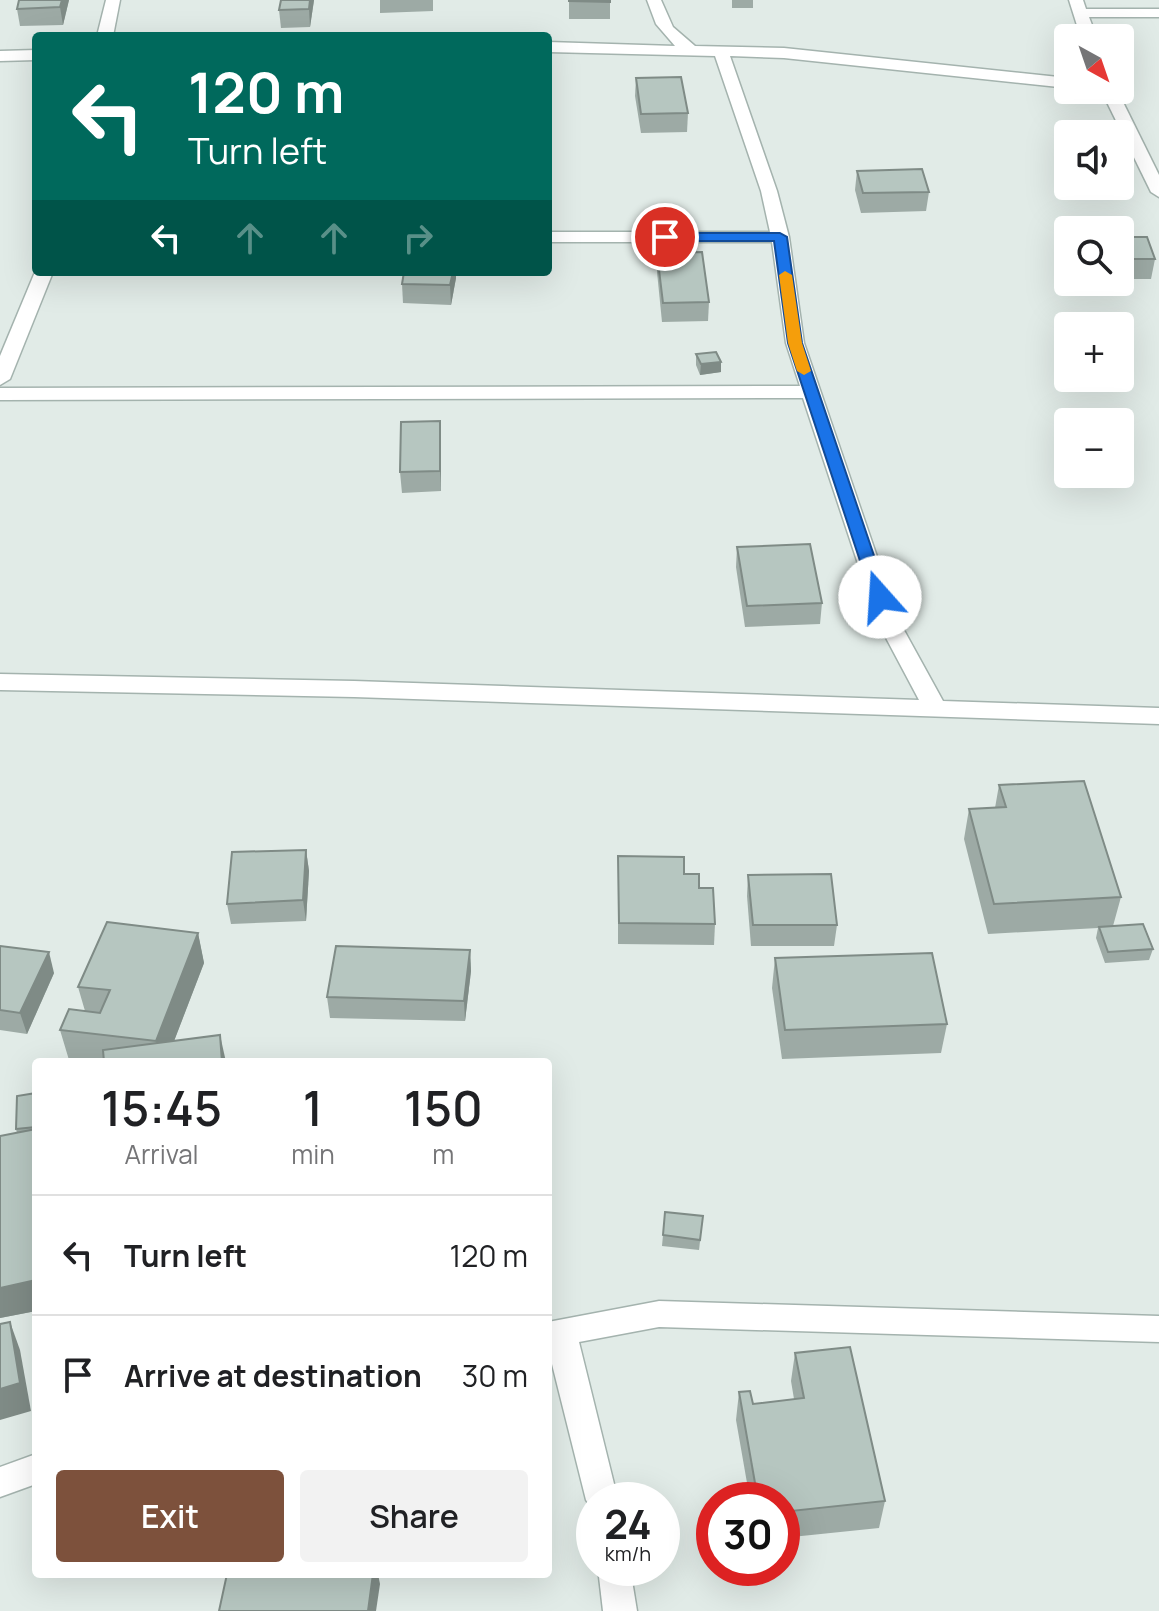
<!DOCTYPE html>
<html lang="en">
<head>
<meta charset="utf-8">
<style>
	body { margin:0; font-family:Manrope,sans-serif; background:#f2f2f2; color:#202124; height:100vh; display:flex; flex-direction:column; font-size:30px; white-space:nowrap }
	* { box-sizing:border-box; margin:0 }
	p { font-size:26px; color:#757577 }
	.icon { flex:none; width:44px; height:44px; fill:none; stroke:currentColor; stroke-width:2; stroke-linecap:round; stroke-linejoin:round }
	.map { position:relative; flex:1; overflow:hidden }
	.details { position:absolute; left:32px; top:1058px; width:520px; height:520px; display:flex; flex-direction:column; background:#fff; border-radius:8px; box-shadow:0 8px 32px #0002 }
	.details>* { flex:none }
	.guide { position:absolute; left:32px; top:32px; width:520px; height:244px; border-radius:8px; box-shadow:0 8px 32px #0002; background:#00695c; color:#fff; overflow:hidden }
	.needle { width:52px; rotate:140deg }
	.fabs { position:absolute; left:1054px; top:24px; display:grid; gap:16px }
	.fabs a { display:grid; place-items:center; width:80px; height:80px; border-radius:8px; background:#fff; box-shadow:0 8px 32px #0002; font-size:40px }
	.speed { position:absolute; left:576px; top:1482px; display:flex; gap:16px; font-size:40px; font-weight:700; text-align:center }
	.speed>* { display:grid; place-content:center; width:104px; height:104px; border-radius:50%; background:#fff; box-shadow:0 8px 32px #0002; line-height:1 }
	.speed small { font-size:20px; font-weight:400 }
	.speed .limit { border:12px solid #d22; background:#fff; color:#111 }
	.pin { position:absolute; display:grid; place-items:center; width:68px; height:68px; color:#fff; margin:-34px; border:4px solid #fff; border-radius:50%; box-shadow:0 2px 8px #0007 }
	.me { position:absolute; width:88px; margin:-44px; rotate:341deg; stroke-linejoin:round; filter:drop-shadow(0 0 6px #0008) }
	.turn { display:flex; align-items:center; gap:28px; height:168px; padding:0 24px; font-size:36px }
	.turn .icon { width:104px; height:104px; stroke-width:2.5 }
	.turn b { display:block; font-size:56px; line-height:68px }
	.lanes { display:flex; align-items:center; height:76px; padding:0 24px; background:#0003; justify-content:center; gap:40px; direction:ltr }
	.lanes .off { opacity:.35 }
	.eta { display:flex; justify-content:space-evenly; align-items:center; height:136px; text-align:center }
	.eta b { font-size:48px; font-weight:600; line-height:56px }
	.cta { display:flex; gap:16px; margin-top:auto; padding:16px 24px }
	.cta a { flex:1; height:92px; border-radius:8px; background:#7d513c; color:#fff; font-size:32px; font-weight:600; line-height:92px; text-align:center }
	.cta a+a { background:#f2f2f2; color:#202124 }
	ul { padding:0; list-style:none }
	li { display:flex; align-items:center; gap:24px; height:120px; padding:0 24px; border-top:2px solid #e0e0e0 }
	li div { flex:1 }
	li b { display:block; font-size:30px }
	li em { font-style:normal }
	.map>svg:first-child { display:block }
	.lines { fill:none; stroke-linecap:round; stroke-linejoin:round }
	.street-casing { stroke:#a4b3ae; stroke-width:3 }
	.street { fill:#fff; fill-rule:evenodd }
	.wall { fill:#9daaa5 }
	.shaded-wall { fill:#7f8b86 }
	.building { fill:#b6c6c0; stroke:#7f8b86; stroke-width:2 }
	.route { fill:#1a73e8; stroke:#114b97; stroke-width:2 }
	.slow { fill:#f59e0b }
</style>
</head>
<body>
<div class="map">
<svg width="1159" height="1611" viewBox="0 0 1159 1611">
	<rect width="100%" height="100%" fill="#e1ebe7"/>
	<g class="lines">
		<defs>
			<g id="street">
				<path d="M106 0H120L113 36H97Z"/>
				<path d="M647 0H661L673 27 695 46 784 48 1068 78V88L784 58 730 56 777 191 789 237 804 343 899 621 943 701 1159 708V724L354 697 0 690V674L354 681 919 700 877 621 803 398 0 400V388L800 386 786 343 772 242H548V232H770L761 191 715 56 548 52V42L675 46 656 24Z"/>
				<path d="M1069 0H1083L1086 9H1159V17H1089L1097 38H1081Z"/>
				<path d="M36 50V60L0 61V51Z"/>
				<path d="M1101 90H1117L1159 175V197L1151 192Z"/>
				<path d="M35 272H53L10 379 0 385V356Z"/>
				<path d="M659 1301 1159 1316V1342L659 1327 579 1342 618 1500H594V1512L586 1500 548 1348V1322Z"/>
				<path d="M36 1454V1484L0 1497V1467Z"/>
				<path d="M598 1568H630L637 1611H603Z"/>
			</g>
		</defs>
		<use href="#street" class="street-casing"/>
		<use href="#street" class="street"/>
	</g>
	<g class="wall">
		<path d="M69 0 63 25 20 26 17 9Z"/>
		<path d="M281 0H314L310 27 281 28 279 10Z"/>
		<path d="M380 0H433V11L380 13Z"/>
		<rect x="569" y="0" width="41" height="19"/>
		<rect x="732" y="0" width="21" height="8"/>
		<path d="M636 78 688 113 687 132 641 133 635 96Z"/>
		<path d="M857 171 929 192 926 211 861 213 855 190Z"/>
		<path d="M1120 237 1155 259 1151 279H1120Z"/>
		<path d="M657 253 709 302 708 321 662 322 657 272Z"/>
		<path d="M456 278 451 305 403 303 402 284Z"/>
		<path d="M696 354 721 372 700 375 696 365Z"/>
		<path d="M440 421 441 491 402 493 400 472Z"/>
		<path d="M737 547 822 603 820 624 745 627 736 567Z"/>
		<path d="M999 785 1121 897 1113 926 1153 949 1149 960 1105 963 1096 938 1098 928 988 934 964 839 969 809 995 808Z"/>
		<path d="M306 850 309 871 306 921 231 924 227 904Z"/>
		<path d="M618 856 684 874 699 888 715 924 714 945 618 944Z"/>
		<path d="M748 875 837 925 834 946H751L747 896Z"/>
		<path d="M198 933 204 963 174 1041 226 1062H86L69 1060 60 1030 85 1011 78 987Z"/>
		<path d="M0 946 54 973 27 1034 0 1030Z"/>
		<path d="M470 950 471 971 465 1021 330 1018 327 997Z"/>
		<path d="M775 958 947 1024 941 1053 782 1059 772 988Z"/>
		<path d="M36 1093V1311L0 1318V1136L17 1133 16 1129Z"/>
		<path d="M703 1216 699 1250 662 1246 663 1235Z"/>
		<path d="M795 1353 885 1501 879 1528 782 1538V1500H750L736 1420 739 1392 753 1404 794 1399 791 1381Z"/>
	</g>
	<g class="shaded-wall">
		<path d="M62 0H69L63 25 60 7Z"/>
		<path d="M310 0H314L310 27 309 9Z"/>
		<path d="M453 272H456V278L451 305 450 285Z"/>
		<path d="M721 362V372L700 375 701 364Z"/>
		<path d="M440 421 441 441V491L440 471Z"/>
		<path d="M306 850 309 871 306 921 303 900Z"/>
		<path d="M198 933 204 963 166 1062H161L156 1041Z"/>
		<path d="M470 950 471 971 465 1021 464 1001Z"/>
		<path d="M49 952 54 973 27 1034 20 1013Z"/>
		<path d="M220 1035 226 1062H222Z"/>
		<path d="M36 1280V1311L0 1318V1288Z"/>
		<path d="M10 1322 20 1350 31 1411 0 1420V1389Z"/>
		<path d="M373 1574H378L380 1584 376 1611H368Z"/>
	</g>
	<g class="building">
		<path d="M19 0H62L60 7 17 9Z"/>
		<path d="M281 0H310L309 9 279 10Z"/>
		<path d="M569 0H610V2L569 1Z"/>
		<path d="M681 77 688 113 641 114 636 78Z"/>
		<path d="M922 169 929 192 863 193 857 171Z"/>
		<path d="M1120 237H1147L1155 259H1120Z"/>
		<path d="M702 252 709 302 663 303 657 253Z"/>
		<path d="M404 272H453L450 285 402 284Z"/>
		<path d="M716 352 721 362 701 364 696 354Z"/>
		<path d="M440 421V471L400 472 401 422Z"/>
		<path d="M810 544 822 603 747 606 737 547Z"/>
		<path d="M1084 781 1121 897 994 904 969 809 1006 807 999 785Z"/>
		<path d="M306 850 303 900 227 904 232 852Z"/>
		<path d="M618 856 684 857V874H699V888H713L715 924 619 923Z"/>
		<path d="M831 874 837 925H753L748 875Z"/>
		<path d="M107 922 198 933 156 1041 60 1030 69 1009 100 1013 110 990 78 987Z"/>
		<path d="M1143 924 1153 949 1108 952 1099 927Z"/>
		<path d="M0 946 49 952 20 1013 0 1010Z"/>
		<path d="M336 946 470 950 464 1001 327 997Z"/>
		<path d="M932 953 947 1024 785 1030 775 958Z"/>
		<path d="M220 1035 222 1062H104L103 1050Z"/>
		<path d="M36 1093V1127L16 1129 17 1096Z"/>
		<path d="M36 1129V1280L0 1288V1136Z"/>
		<path d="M665 1212 703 1216 700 1240 663 1235Z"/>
		<path d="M10 1322 20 1383 0 1389V1324Z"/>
		<path d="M850 1347 885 1501 782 1512V1500H758L739 1392 750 1391 753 1404 804 1398 795 1353Z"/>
		<path d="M227 1574H373L368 1611H219Z"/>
	</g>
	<path class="route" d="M780 233 787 237 802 343 888 597 886 600H874L872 597 788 343 774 241H665L658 237 665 233Z"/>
	<path class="slow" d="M785 271 792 275 802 343 811 371 804 375 797 371 788 343 779 275Z"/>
</svg>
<div class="fabs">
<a><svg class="needle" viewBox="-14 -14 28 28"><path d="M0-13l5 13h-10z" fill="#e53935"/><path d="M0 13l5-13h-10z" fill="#757577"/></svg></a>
<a><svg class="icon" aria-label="sound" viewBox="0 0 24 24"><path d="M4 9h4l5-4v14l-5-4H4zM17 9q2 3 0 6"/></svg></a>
<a><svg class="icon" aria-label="search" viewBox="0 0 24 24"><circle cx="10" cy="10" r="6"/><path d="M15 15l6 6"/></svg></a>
<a>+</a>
<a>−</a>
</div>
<div class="speed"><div>24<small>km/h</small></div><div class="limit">30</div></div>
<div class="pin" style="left:665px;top:237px;background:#d93025"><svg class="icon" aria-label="arrive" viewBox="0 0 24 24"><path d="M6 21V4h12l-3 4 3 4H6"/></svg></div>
<svg class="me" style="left:880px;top:597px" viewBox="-20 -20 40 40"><circle r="19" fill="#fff"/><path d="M0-13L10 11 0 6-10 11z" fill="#1a73e8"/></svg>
<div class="guide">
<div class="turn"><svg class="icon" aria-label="left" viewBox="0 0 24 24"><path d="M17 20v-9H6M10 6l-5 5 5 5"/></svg><div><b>120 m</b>Turn left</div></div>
<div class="lanes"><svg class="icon" aria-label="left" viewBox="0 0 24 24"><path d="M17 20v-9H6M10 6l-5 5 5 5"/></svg><svg class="icon off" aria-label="ahead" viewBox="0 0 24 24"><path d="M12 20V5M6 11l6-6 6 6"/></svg><svg class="icon off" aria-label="ahead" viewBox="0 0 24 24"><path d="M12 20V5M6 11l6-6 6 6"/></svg><svg class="icon off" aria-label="right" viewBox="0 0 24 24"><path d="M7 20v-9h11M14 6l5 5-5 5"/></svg></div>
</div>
<section class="details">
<div class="eta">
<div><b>15:45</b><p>Arrival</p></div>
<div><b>1</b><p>min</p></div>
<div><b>150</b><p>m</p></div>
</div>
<ul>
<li><svg class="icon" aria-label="left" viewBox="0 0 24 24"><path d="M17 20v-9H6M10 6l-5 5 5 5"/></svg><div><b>Turn left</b></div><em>120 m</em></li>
<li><svg class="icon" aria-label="arrive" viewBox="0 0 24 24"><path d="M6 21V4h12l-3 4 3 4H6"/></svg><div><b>Arrive at destination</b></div><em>30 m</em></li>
</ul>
<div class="cta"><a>Exit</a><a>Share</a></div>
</section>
</div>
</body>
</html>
